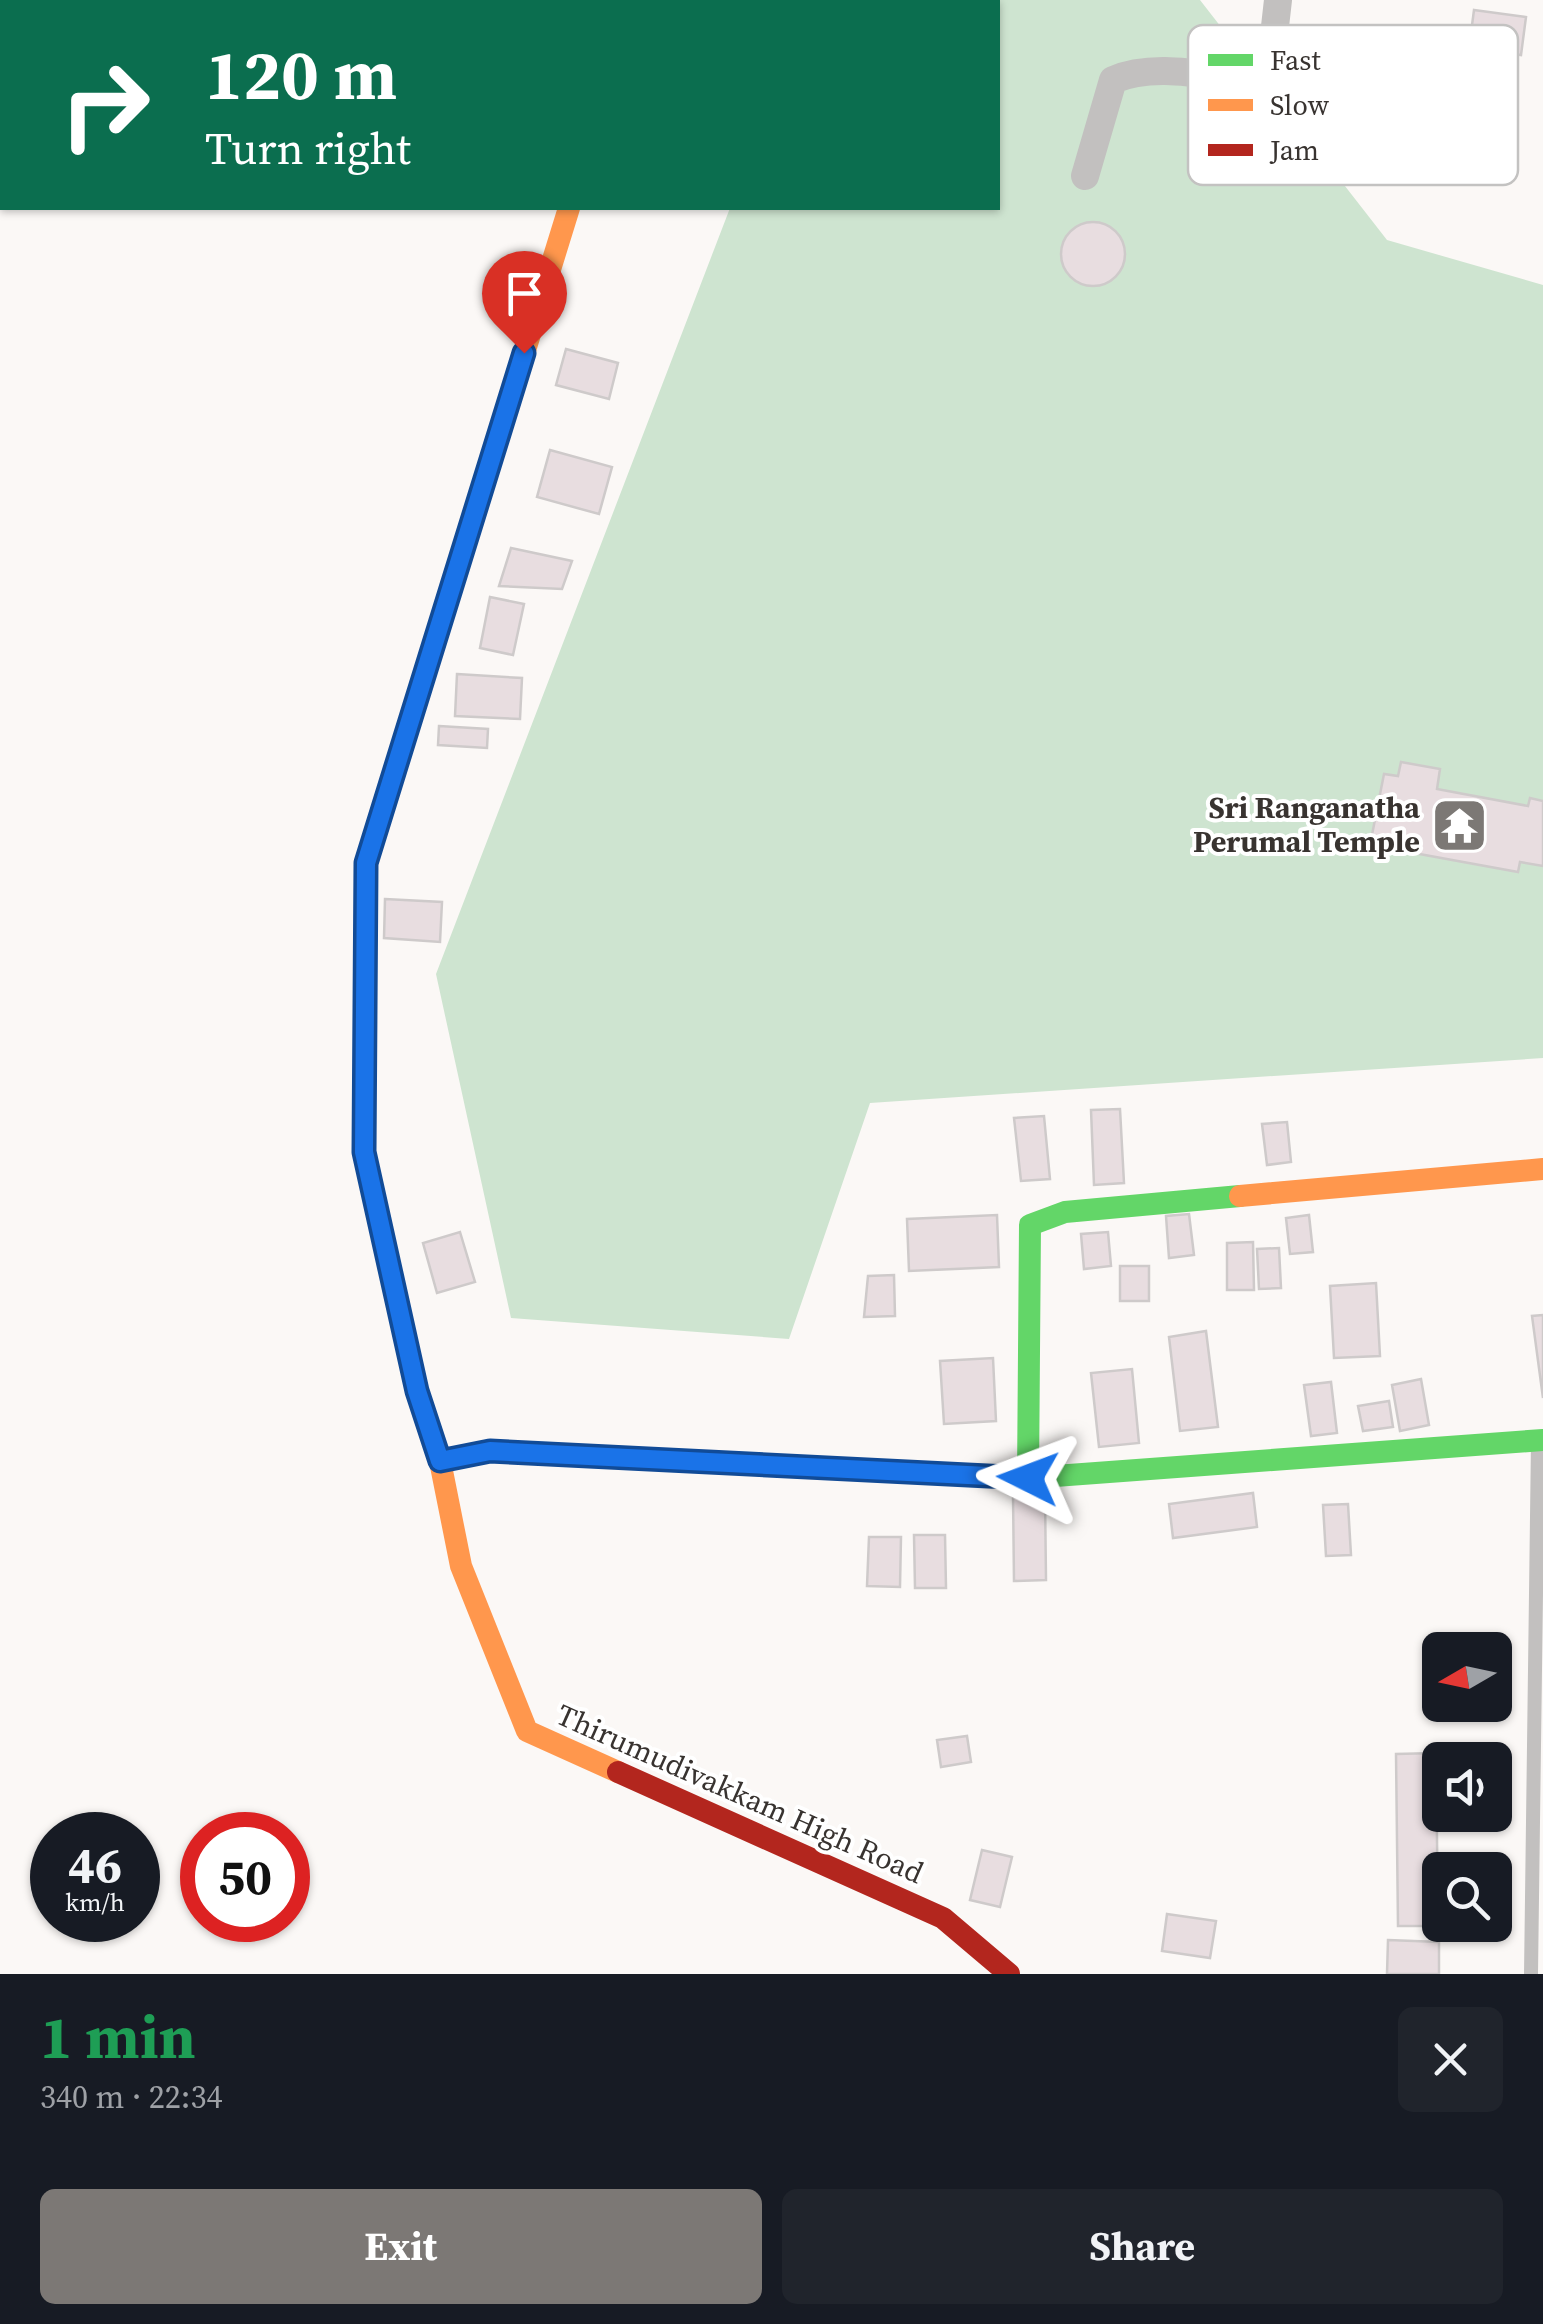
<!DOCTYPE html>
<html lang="en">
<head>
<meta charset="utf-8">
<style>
	body { margin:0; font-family:"Source Serif 4",serif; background:#20242c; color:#f1f3f6; height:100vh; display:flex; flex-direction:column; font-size:38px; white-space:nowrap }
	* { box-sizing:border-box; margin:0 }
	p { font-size:32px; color:#9ea1a6 }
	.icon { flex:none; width:55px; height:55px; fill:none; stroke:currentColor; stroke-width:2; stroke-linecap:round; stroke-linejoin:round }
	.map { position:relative; height:1974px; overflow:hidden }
	.drawer { display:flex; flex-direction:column; background:#171b24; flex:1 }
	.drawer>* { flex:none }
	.top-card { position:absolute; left:0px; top:0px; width:1000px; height:210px; box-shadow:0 2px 8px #0004; background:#0b6e4f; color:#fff; overflow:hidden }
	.needle { width:65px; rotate:261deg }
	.buttons { position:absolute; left:1422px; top:1632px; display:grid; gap:20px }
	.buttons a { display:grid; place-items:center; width:90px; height:90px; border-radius:15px; background:#171b24; box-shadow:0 2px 8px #0004; font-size:50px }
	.speed { position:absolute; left:30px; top:1812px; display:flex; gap:20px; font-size:50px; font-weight:700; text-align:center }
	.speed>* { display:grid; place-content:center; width:130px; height:130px; border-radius:50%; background:#171b24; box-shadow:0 2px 8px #0004; line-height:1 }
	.speed small { font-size:25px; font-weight:400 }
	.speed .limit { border:15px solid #d22; background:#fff; color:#111 }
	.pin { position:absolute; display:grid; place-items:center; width:85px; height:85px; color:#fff; margin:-102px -42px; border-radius:50% 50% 50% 0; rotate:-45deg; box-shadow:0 0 10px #0007 }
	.pin .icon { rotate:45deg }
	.me { position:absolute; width:110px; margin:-55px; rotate:273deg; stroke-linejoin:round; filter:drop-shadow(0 0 8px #0008) }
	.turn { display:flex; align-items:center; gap:35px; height:210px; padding:0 40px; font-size:45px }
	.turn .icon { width:130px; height:130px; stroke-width:2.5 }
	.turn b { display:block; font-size:70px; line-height:85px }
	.round { display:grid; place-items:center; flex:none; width:105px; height:105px; border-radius:15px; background:#20242c }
	.summary { display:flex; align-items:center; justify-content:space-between; height:170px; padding:0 40px }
	h1 { font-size:60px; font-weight:700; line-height:75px; color:#1e9e55 }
	.cta { display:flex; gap:20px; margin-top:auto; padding:20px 40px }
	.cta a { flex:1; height:115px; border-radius:15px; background:#7c7875; color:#fff; font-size:40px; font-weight:700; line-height:115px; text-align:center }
	.cta a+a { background:#20242c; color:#f1f3f6 }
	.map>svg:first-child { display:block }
	.green { fill:#cee4d0 }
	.building { fill:#e8dde0; stroke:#cecaca; stroke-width:2.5 }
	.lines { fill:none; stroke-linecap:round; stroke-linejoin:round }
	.lane { stroke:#c2c0bf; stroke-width:14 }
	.street { stroke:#c2c0bf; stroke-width:28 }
	.fast { stroke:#63d668; stroke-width:22 }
	.slow { stroke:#ff974d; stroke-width:22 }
	.jam { stroke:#b3261e; stroke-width:22 }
	.route-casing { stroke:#114b97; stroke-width:25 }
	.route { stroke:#1a73e8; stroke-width:18 }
	.labels { text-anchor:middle; stroke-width:8; stroke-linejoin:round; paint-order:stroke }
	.poi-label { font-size:30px; font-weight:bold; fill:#383330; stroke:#fff; text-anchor:end }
	.street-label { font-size:30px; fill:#383330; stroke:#fff }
	.key { fill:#fff; stroke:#c3c2c1; stroke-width:2.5 }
	.key-label { font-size:28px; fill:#383330 }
</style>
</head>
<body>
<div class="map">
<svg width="1543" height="1974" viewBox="0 0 1543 1974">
	<rect width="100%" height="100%" fill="#fbf8f6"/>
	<path class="green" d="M810 0H1200L1387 240 1543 285V1058L870 1103 789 1339 511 1318 436 974 730 208H998V2Z"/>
	<g class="building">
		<path d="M1474 10 1526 17 1521 55 1469 48Z"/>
		<circle cx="1093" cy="254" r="32"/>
		<path d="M566 349 618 363 609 399 556 385Z"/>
		<path d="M550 450 612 467 599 514 537 497Z"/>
		<path d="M511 548 572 561 562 589 499 586Z"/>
		<path d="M490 597 524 604 513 655 480 648Z"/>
		<path d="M457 674 522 678 520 719 455 716Z"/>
		<path d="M439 726 488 729 487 748 438 745Z"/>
		<path d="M1401 762 1440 769 1437 789 1528 806 1530 798 1543 801V866L1520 862 1518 872 1370 845 1384 774 1398 776Z"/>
		<path d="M385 899 442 902 440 942 384 938Z"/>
		<path d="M1120 1109 1124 1183 1094 1185 1091 1110Z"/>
		<path d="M1044 1116 1050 1179 1021 1181 1014 1118Z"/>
		<path d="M1287 1122 1291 1162 1267 1165 1262 1124Z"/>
		<path d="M1189 1214 1194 1255 1169 1258 1166 1216Z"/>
		<path d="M997 1215 999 1267 909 1271 907 1219Z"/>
		<path d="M1309 1215 1313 1252 1290 1254 1286 1218Z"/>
		<path d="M460 1232 475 1282 437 1293 423 1243Z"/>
		<path d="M1108 1232 1111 1266 1084 1269 1081 1234Z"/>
		<path d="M1253 1242 1254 1290H1227V1243Z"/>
		<path d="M1279 1248 1281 1288 1259 1289 1257 1249Z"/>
		<rect x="1120" y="1266" width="29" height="35"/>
		<path d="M894 1275 895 1316 864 1317 868 1276Z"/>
		<path d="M1376 1283 1380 1356 1334 1358 1330 1286Z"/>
		<path d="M1543 1315V1398L1532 1316Z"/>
		<path d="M1206 1331 1218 1427 1180 1431 1169 1337Z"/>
		<path d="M993 1358 996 1421 944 1424 940 1361Z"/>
		<path d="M1132 1369 1139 1443 1099 1447 1091 1373Z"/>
		<path d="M1421 1379 1429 1425 1400 1431 1392 1385Z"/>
		<path d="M1331 1382 1337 1433 1311 1436 1304 1385Z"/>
		<path d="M1389 1401 1393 1427 1363 1431 1358 1406Z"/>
		<path d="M1253 1493 1257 1527 1173 1538 1169 1504Z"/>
		<path d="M1013 1495H1045L1046 1580 1014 1581Z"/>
		<path d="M1348 1504 1351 1555 1326 1556 1323 1505Z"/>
		<path d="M914 1535H945L946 1588H915Z"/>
		<path d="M869 1537H901L900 1587 867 1586Z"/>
		<path d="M967 1736 971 1762 941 1767 937 1740Z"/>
		<path d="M1436 1753 1438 1926H1398L1396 1754Z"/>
		<path d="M982 1850 1012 1857 1000 1907 970 1900Z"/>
		<path d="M1167 1914 1216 1921 1210 1958 1162 1951Z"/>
		<path d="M1388 1940 1439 1942V1974H1387Z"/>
	</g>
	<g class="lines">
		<path class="lane" d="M1531 1974 1538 1441"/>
		<g class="street">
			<path d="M633 2V0"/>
			<path d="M1263 76 1360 131"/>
			<path d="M1085 176 1113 80C1154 62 1207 76 1250 80L1263 76 1271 62 1278 0"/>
		</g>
		<g class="fast">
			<path d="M437 635 366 863 364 1153 417 1391 440 1461"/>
			<path d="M917 1472 1028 1478 1543 1440"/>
			<path d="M1028 1478 1030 1225 1065 1212 1240 1196"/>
		</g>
		<g class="slow">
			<path d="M437 635 569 208"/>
			<path d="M1240 1196 1543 1169"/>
			<path d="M618 1772 527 1731 461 1566 440 1461 490 1451 917 1472"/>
		</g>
		<path class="jam" d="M618 1772 943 1918 1009 1974"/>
	</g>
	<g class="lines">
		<defs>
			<path id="route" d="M524 353 366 863 364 1152 417 1391 440 1461 490 1451 1028 1478"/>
		</defs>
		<use href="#route" class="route-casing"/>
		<use href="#route" class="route"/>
	</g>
	<defs>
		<symbol id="temple-square" viewBox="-11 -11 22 22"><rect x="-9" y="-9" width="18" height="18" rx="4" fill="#7c7875" stroke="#fff"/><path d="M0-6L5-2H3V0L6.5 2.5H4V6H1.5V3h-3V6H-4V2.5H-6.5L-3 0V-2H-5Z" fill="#fff"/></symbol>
	</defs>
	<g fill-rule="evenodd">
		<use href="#temple-square" x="1428" y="794" width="63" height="63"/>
	</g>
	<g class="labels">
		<g class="poi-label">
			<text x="1420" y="818">Sri Ranganatha<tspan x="1420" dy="34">Perumal Temple</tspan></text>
		</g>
		<g class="street-label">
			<text transform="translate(740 1794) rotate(24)" y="10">Thirumudivakkam High Road</text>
		</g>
	</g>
	<rect x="1188" y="25" width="330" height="160" rx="15" class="key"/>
	<rect x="1208" y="54" width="45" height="12" fill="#63d668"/>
	<rect x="1208" y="99" width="45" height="12" fill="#ff974d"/>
	<rect x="1208" y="144" width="45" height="12" fill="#b3261e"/>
	<g class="key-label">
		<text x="1270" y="70">Fast</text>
		<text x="1270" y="115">Slow</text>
		<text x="1270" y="160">Jam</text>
	</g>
</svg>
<div class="buttons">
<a><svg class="needle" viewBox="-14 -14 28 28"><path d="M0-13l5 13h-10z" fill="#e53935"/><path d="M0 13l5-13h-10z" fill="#9ea1a6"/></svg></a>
<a><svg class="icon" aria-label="sound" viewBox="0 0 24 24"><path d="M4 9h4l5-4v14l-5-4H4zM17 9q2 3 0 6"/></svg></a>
<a><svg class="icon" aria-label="search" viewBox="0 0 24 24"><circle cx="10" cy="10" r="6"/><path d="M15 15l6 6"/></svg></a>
</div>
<div class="speed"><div>46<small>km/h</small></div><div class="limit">50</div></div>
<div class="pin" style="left:524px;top:353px;background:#d93025"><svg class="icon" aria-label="arrive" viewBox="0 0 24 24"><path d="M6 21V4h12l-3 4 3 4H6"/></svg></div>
<svg class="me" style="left:1028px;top:1478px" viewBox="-20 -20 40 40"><path d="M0-17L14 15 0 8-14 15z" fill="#1a73e8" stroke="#fff" stroke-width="4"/></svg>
<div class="top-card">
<div class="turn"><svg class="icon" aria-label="right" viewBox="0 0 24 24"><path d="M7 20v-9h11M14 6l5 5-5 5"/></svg><div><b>120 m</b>Turn right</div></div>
</div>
</div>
<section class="drawer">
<div class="summary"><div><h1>1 min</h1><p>340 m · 22:34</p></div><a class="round"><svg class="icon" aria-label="close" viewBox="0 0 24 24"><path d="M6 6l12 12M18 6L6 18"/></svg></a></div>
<div class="cta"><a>Exit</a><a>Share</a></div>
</section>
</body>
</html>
